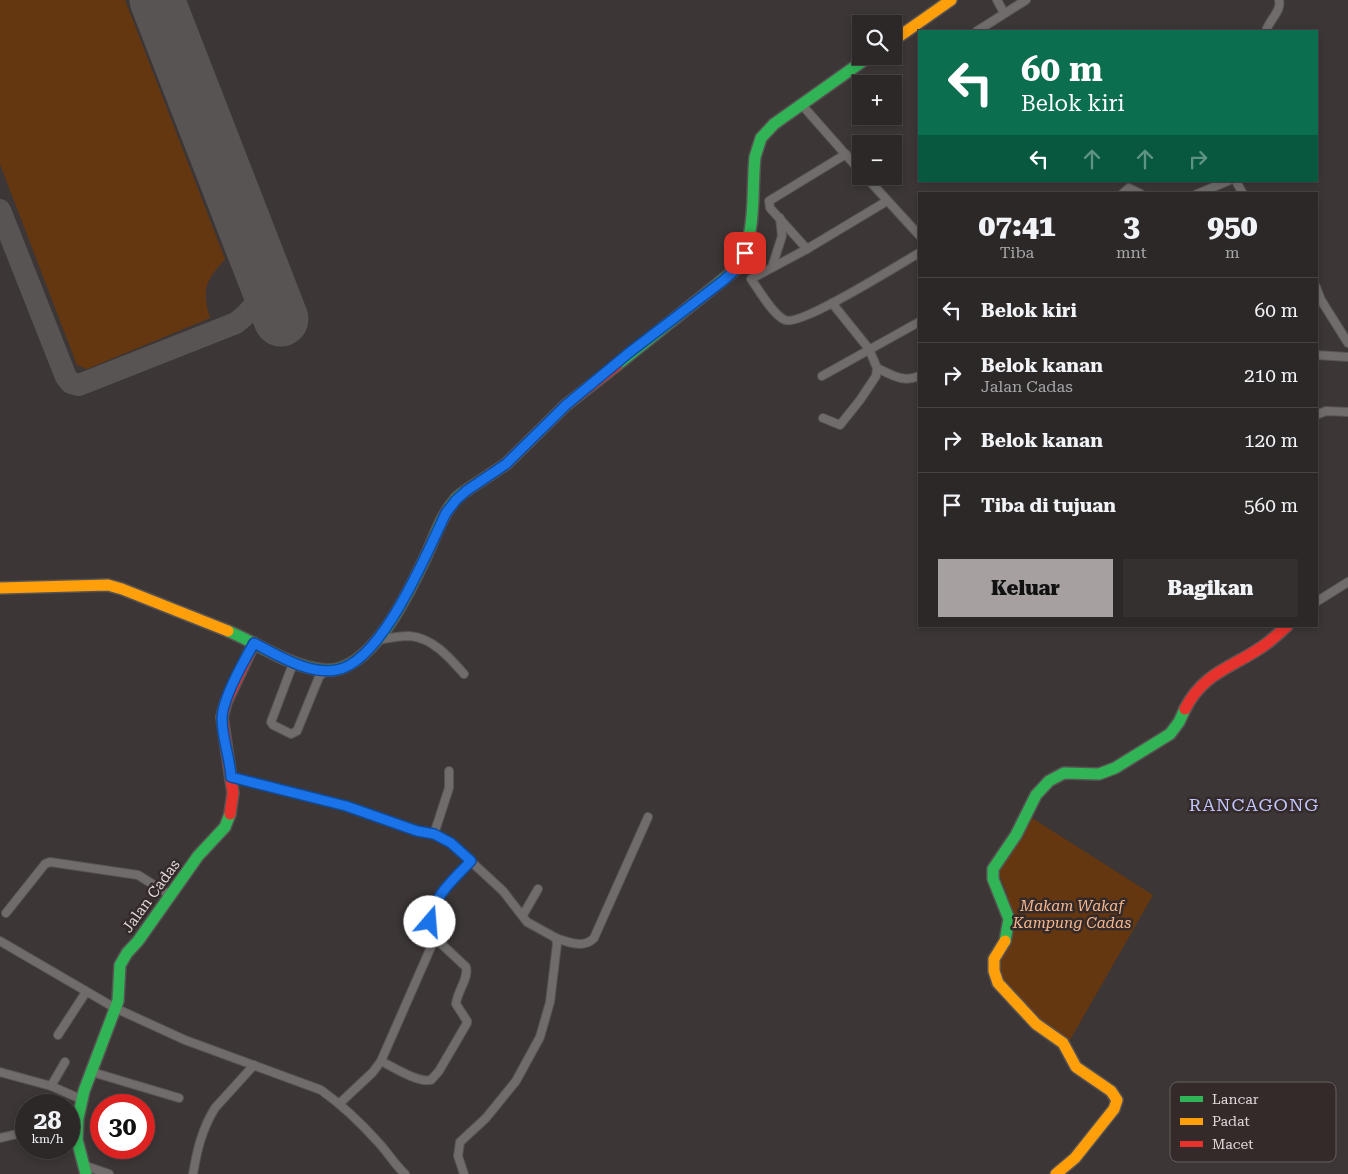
<!DOCTYPE html>
<html lang="id">
<head>
<meta charset="utf-8">
<style>
	body { margin:0; font-family:"Roboto Serif",serif; background:#353030; color:#f1f3f6; height:100vh; display:flex; flex-direction:column; font-size:19px; white-space:nowrap }
	* { box-sizing:border-box; margin:0 }
	p { font-size:16px; color:#a7a6a8 }
	.icon { flex:none; width:28px; height:28px; fill:none; stroke:currentColor; stroke-width:2; stroke-linecap:round; stroke-linejoin:round }
	.map { position:relative; flex:1; overflow:hidden }
	.side { position:absolute; left:918px; top:192px; width:400px; height:435px; display:flex; flex-direction:column; background:#2d2828; border-radius:0px; box-shadow:0 2px 8px #0003,0 0 0 1px #484445 }
	.side>* { flex:none }
	.banner { position:absolute; left:918px; top:30px; width:400px; height:152px; border-radius:0px; box-shadow:0 2px 8px #0003,0 0 0 1px #484445; background:#0b6e4f; color:#fff; overflow:hidden }
	.buttons { position:absolute; left:852px; top:15px; display:grid; gap:10px }
	.buttons a { display:grid; place-items:center; width:50px; height:50px; border-radius:0px; background:#2d2828; box-shadow:0 2px 8px #0003,0 0 0 1px #484445; font-size:25px }
	.speed { position:absolute; left:15px; top:1094px; display:flex; gap:10px; font-size:25px; font-weight:700; text-align:center }
	.speed>* { display:grid; place-content:center; width:65px; height:65px; border-radius:50%; background:#2d2828; box-shadow:0 2px 8px #0003,0 0 0 1px #484445; line-height:1 }
	.speed small { font-size:12px; font-weight:400 }
	.speed .limit { border:8px solid #d22; background:#fff; color:#111 }
	.pin { position:absolute; display:grid; place-items:center; width:42px; height:42px; color:#fff; margin:-21px; border-radius:10px; box-shadow:0 2px 8px #0006 }
	.me { position:absolute; width:55px; margin:-28px; rotate:18deg; stroke-linejoin:round; filter:drop-shadow(0 0 4px #0008) }
	.turn { display:flex; align-items:center; gap:18px; height:105px; padding:0 20px; font-size:22px }
	.turn .icon { width:65px; height:65px; stroke-width:2.5 }
	.turn b { display:block; font-size:35px; line-height:42px }
	.lanes { display:flex; align-items:center; height:48px; padding:0 20px; background:#0003; justify-content:center; gap:25px; direction:ltr }
	.lanes .off { opacity:.35 }
	.eta { display:flex; justify-content:space-evenly; align-items:center; height:85px; text-align:center }
	.eta b { font-size:30px; font-weight:800; line-height:35px }
	.action { display:flex; gap:10px; margin-top:auto; padding:10px 20px }
	.action a { flex:1; height:58px; border-radius:0px; background:#a6a0a0; color:#111; font-size:20px; font-weight:800; line-height:58px; text-align:center }
	.action a+a { background:#353030; color:#f1f3f6 }
	ul { padding:0; list-style:none }
	li { display:flex; align-items:center; gap:15px; height:65px; padding:0 20px; border-top:1px solid #484445 }
	li div { flex:1 }
	li b { display:block; font-size:19px }
	li em { font-style:normal }
	.map>svg:first-child { display:block }
	.green { fill:#653710 }
	.lines { fill:none; stroke-linecap:round; stroke-linejoin:round }
	.taxiway { stroke:#585454; stroke-width:22 }
	.runway { stroke:#585454; stroke-width:55 }
	.street-casing { stroke:#585353; stroke-width:10 }
	.fast-casing { stroke:#585353; stroke-width:14 }
	.slow-casing { stroke:#585353; stroke-width:14 }
	.jam-casing { stroke:#585353; stroke-width:14 }
	.street { stroke:#706c6c; stroke-width:8 }
	.fast { stroke:#30b455; stroke-width:11 }
	.slow { stroke:#ff9f0a; stroke-width:11 }
	.jam { stroke:#e5322d; stroke-width:11 }
	.route-casing { stroke:#114b97; stroke-width:12 }
	.route { stroke:#1a73e8; stroke-width:9 }
	.labels { text-anchor:middle; stroke-width:5; stroke-linejoin:round; paint-order:stroke }
	.street-label { font-size:15px; fill:#dfd9d9; stroke:#342a2a }
	.park-label { font-size:15px; font-style:italic; fill:#f7b88e; stroke:#342a2a }
	.quarter-label { font-size:18px; letter-spacing:1px; fill:#c0c5fe; stroke:#342a2a }
	.key { fill:#342a2a; stroke:#675f5f; stroke-width:1 }
	.key-label { font-size:14px; fill:#dfd9d9 }
</style>
</head>
<body>
<div class="map">
<svg width="1348" height="1174" viewBox="0 0 1348 1174">
	<rect width="100%" height="100%" fill="#3c3636"/>
	<g class="green">
		<path d="M0 0H125L225 259C206 281 201 288 210 318L87 369 77 365 0 164Z"/>
		<path d="M1029 816 1153 895 1070 1040 1033 1017 1002 983 997 959 1012 928 1007 893 995 865Z"/>
	</g>
	<g class="lines">
		<path class="taxiway" d="M0 210 66 377 71 383 79 385 236 323C256 308 261 297 263 273"/>
		<path class="runway" d="M157 0 281 319"/>
		<defs>
			<g id="street">
				<path d="M997 0 1004 13"/>
				<path d="M977 31 1026 0"/>
				<path d="M1266 31C1269 20 1282 11 1279 0"/>
				<path d="M802 105 861 172"/>
				<path d="M865 176 919 235"/>
				<path d="M1236 181 1243 194"/>
				<path d="M1122 194 1129 188 1141 194"/>
				<path d="M1197 194 1228 181"/>
				<path d="M887 201 807 249 751 279C759 290 773 315 785 320 800 327 900 264 919 253"/>
				<path d="M807 249 770 208 769 201 846 154"/>
				<path d="M772 267 782 236 780 218"/>
				<path d="M1316 287 1321 300 1348 343"/>
				<path d="M1316 355 1348 357"/>
				<path d="M877 368C892 375 903 383 919 376"/>
				<path d="M822 376 919 322"/>
				<path d="M1316 415 1326 411 1348 412"/>
				<path d="M823 418 840 425 860 400 876 376 877 368 869 349 832 303"/>
				<path d="M1316 602 1348 582"/>
				<path d="M378 640C388 638 399 636 410 636 433 638 450 658 464 674"/>
				<path d="M295 664 291 669 271 722 273 725 291 734 297 731 319 677 325 671"/>
				<path d="M231 777 347 806 417 831 434 834 451 843 503 891 527 922 556 938 557 944 550 1002 540 1037 516 1081 486 1118 460 1142 458 1156 464 1174"/>
				<path d="M434 834 449 788V771"/>
				<path d="M6 913 45 864 50 862 138 875 170 895"/>
				<path d="M523 915 538 889"/>
				<path d="M556 938C568 942 584 949 594 938L648 817"/>
				<path d="M0 941 115 1008 185 1040 321 1090C342 1105 360 1122 377 1141 387 1151 394 1164 405 1174"/>
				<path d="M58 1035 86 992"/>
				<path d="M381 1061C393 1067 418 1083 431 1080L439 1071 467 1023V1021L456 1004C457 991 469 979 466 967L435 938"/>
				<path d="M0 1072 51 1086 83 1100"/>
				<path d="M92 1072 179 1098"/>
				<path d="M51 1086 65 1062"/>
				<path d="M340 1103 373 1072 381 1061 435 938C433 931 430 923 431 915 433 897 459 874 471 861"/>
				<path d="M0 1138 26 1132"/>
				<path d="M86 1166 109 1174"/>
				<path d="M193 1174C197 1150 202 1129 215 1108L254 1065"/>
			</g>
			<g id="fast">
				<path d="M617 365 735 270C758 234 751 197 755 157L761 138 774 124 870 56"/>
				<path d="M228 631C259 644 288 666 323 670 371 676 410 590 427 554 435 536 442 515 455 500 458 496 463 493 467 490"/>
				<path d="M1005 941 1009 919 993 879V869L1016 835 1036 795 1049 781 1064 773 1099 774 1115 768 1170 734 1179 722 1185 709"/>
				<path d="M86 1174 77 1140 78 1118 84 1091 118 1001 120 965 127 953 138 941 198 856 225 827 230 814"/>
			</g>
			<g id="slow">
				<path d="M894 40 951 0"/>
				<path d="M0 588 108 585 122 589 228 631"/>
				<path d="M1005 941 994 959V971L998 983 1036 1024 1063 1043 1076 1067 1111 1091 1117 1100 1114 1109 1075 1158 1056 1174"/>
			</g>
			<g id="jam">
				<path d="M467 490 506 464 566 405 617 365"/>
				<path d="M1185 709C1204 671 1235 667 1266 644 1273 639 1280 632 1287 626"/>
				<path d="M230 814 233 793 222 717 226 702 254 643"/>
			</g>
		</defs>
		<use href="#street" class="street-casing"/>
		<use href="#fast" class="fast-casing"/>
		<use href="#slow" class="slow-casing"/>
		<use href="#jam" class="jam-casing"/>
		<use href="#street" class="street"/>
		<use href="#fast" class="fast"/>
		<use href="#slow" class="slow"/>
		<use href="#jam" class="jam"/>
	</g>
	<g class="lines">
		<defs>
			<path id="route" d="M430 922C432 897 455 878 471 861L451 843 434 834 417 831 346 806 231 777C230 758 222 738 222 719 222 699 244 661 254 643 277 655 309 675 336 670 382 663 427 552 446 513L456 500 466 491 506 464 566 405 630 352 724 280 735 270 745 253"/>
		</defs>
		<use href="#route" class="route-casing"/>
		<use href="#route" class="route"/>
	</g>
	<g class="labels">
		<g class="street-label">
			<text transform="translate(151 896) rotate(-54)" y="5">Jalan Cadas</text>
		</g>
		<g class="park-label">
			<text x="1072" y="911">Makam Wakaf<tspan x="1072" dy="17">Kampung Cadas</tspan></text>
		</g>
		<g class="quarter-label">
			<text x="1254" y="811">RANCAGONG</text>
		</g>
	</g>
	<rect x="1170" y="1082" width="166" height="80" rx="8" class="key"/>
	<rect x="1180" y="1096" width="23" height="6" fill="#30b455"/>
	<rect x="1180" y="1118" width="23" height="7" fill="#ff9f0a"/>
	<rect x="1180" y="1141" width="23" height="6" fill="#e5322d"/>
	<g class="key-label">
		<text x="1212" y="1104">Lancar</text>
		<text x="1212" y="1126">Padat</text>
		<text x="1212" y="1149">Macet</text>
	</g>
</svg>
<div class="buttons">
<a><svg class="icon" aria-label="search" viewBox="0 0 24 24"><circle cx="10" cy="10" r="6"/><path d="M15 15l6 6"/></svg></a>
<a>+</a>
<a>−</a>
</div>
<div class="speed"><div>28<small>km/h</small></div><div class="limit">30</div></div>
<div class="pin" style="left:745px;top:253px;background:#d93025"><svg class="icon" aria-label="arrive" viewBox="0 0 24 24"><path d="M6 21V4h12l-3 4 3 4H6"/></svg></div>
<svg class="me" style="left:430px;top:922px" viewBox="-20 -20 40 40"><circle r="19" fill="#fff"/><path d="M0-13L10 11 0 6-10 11z" fill="#1a73e8"/></svg>
<div class="banner">
<div class="turn"><svg class="icon" aria-label="left" viewBox="0 0 24 24"><path d="M17 20v-9H6M10 6l-5 5 5 5"/></svg><div><b>60 m</b>Belok kiri</div></div>
<div class="lanes"><svg class="icon" aria-label="left" viewBox="0 0 24 24"><path d="M17 20v-9H6M10 6l-5 5 5 5"/></svg><svg class="icon off" aria-label="ahead" viewBox="0 0 24 24"><path d="M12 20V5M6 11l6-6 6 6"/></svg><svg class="icon off" aria-label="ahead" viewBox="0 0 24 24"><path d="M12 20V5M6 11l6-6 6 6"/></svg><svg class="icon off" aria-label="right" viewBox="0 0 24 24"><path d="M7 20v-9h11M14 6l5 5-5 5"/></svg></div>
</div>
<section class="side">
<div class="eta">
<div><b>07:41</b><p>Tiba</p></div>
<div><b>3</b><p>mnt</p></div>
<div><b>950</b><p>m</p></div>
</div>
<ul>
<li><svg class="icon" aria-label="left" viewBox="0 0 24 24"><path d="M17 20v-9H6M10 6l-5 5 5 5"/></svg><div><b>Belok kiri</b></div><em>60 m</em></li>
<li><svg class="icon" aria-label="right" viewBox="0 0 24 24"><path d="M7 20v-9h11M14 6l5 5-5 5"/></svg><div><b>Belok kanan</b><p>Jalan Cadas</p></div><em>210 m</em></li>
<li><svg class="icon" aria-label="right" viewBox="0 0 24 24"><path d="M7 20v-9h11M14 6l5 5-5 5"/></svg><div><b>Belok kanan</b></div><em>120 m</em></li>
<li><svg class="icon" aria-label="arrive" viewBox="0 0 24 24"><path d="M6 21V4h12l-3 4 3 4H6"/></svg><div><b>Tiba di tujuan</b></div><em>560 m</em></li>
</ul>
<div class="action"><a>Keluar</a><a>Bagikan</a></div>
</section>
</div>
</body>
</html>
